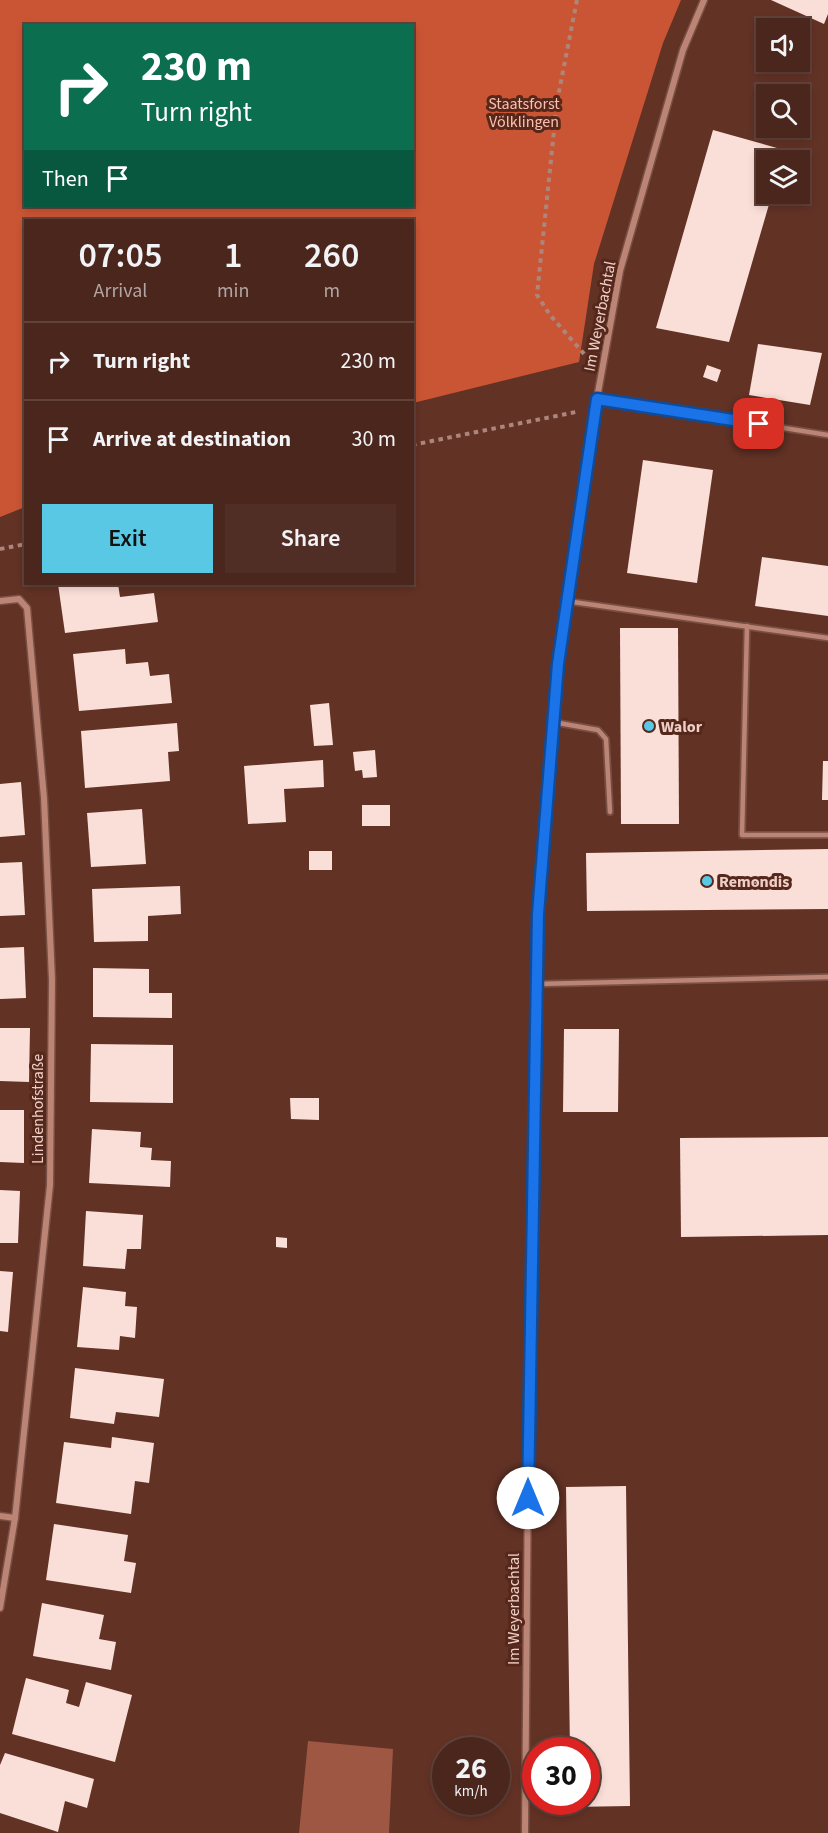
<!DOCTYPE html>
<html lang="en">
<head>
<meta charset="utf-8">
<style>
	body { margin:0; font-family:"Source Sans 3",sans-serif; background:#512e25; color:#f1f3f6; height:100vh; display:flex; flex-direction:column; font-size:22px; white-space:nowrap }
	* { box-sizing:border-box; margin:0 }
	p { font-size:20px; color:#b2a5a3 }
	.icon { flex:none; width:33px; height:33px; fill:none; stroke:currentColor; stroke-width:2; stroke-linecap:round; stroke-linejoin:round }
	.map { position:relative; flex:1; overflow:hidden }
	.details { position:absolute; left:24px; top:219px; width:390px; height:366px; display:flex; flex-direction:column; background:#4a261c; border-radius:0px; box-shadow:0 3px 9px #0003,0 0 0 2px #61433b }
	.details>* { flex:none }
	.top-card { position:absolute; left:24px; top:24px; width:390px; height:183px; border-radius:0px; box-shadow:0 3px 9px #0003,0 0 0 2px #61433b; background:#0b6e4f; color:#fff; overflow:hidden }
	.buttons { position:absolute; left:756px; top:18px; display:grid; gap:12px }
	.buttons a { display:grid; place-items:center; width:54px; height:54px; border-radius:0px; background:#4a261c; box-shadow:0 3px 9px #0003,0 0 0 2px #61433b; font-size:30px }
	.speed { position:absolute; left:432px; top:1737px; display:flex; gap:12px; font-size:30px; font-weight:700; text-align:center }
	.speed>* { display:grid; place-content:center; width:78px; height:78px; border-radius:50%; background:#4a261c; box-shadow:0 3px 9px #0003,0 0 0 2px #61433b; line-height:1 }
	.speed small { font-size:15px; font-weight:400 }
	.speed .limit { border:9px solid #d22; background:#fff; color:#111 }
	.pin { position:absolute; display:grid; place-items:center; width:51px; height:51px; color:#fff; margin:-26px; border-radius:12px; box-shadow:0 3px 9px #0006 }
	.me { position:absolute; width:66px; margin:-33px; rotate:0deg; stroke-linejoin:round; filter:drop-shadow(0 0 4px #0008) }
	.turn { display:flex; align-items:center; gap:21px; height:126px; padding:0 18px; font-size:27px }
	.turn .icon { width:78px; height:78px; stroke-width:2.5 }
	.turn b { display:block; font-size:42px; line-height:51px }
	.then { display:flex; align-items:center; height:57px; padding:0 18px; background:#0003; gap:12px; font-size:22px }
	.eta { display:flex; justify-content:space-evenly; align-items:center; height:102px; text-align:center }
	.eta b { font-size:36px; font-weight:600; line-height:42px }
	.cta { display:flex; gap:12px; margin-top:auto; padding:12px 18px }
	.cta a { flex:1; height:69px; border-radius:0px; background:#58c8e4; color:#111; font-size:24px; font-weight:600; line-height:69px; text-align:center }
	.cta a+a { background:#512e25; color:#f1f3f6 }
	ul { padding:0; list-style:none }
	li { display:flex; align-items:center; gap:18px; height:78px; padding:0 18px; border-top:2px solid #61433b }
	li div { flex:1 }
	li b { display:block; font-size:22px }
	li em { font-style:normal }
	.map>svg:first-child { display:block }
	.green { fill:#9e5743 }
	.forest { fill:#ca5534; fill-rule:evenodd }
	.building { fill:#fadfd8 }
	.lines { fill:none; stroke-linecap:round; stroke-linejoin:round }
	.service-casing { stroke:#784f44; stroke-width:8 }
	.minor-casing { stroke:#784f44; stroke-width:9 }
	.path { stroke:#ad867b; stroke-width:4; stroke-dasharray:4.5 4.5; stroke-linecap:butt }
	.service { stroke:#bb8474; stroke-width:4.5 }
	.minor { stroke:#bb8474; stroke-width:6 }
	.route-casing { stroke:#114b97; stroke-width:15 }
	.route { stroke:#1a73e8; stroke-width:10 }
	.poi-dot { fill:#58c8e4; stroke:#56281b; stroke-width:2 }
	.labels { text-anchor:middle; stroke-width:6; stroke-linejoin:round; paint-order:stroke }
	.park-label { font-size:16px; fill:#fdc0af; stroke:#56281b }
	.street-label { font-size:16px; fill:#efd0c8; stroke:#56281b }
	.poi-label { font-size:16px; font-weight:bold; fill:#efd0c8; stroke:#56281b; text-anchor:start }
</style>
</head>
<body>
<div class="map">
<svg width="828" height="1833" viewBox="0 0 828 1833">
	<rect width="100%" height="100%" fill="#623225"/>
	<path class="green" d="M308 1741 393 1749 389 1833H299Z"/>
	<path class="forest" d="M0 0H681L663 43 594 264 579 362 413 403 412 220H26L25 507 0 517ZM26 26H412V206H26Z"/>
	<g class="building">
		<path d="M771 0H828V14L824 24Z"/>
		<path d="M713 130 784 150 781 160H766V194H772L729 342 656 328Z"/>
		<path d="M758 344 822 353 810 405 749 395Z"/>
		<path d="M707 365 721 370 717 382 703 377Z"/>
		<path d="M643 460 713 470 697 583 627 573Z"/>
		<path d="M762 557 828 566V616L755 606Z"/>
		<path d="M58 584H118L120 597 154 593 158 622 65 633Z"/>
		<path d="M620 628H678L679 824H621Z"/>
		<path d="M125 649 126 664 148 662 150 676 169 674 172 703 79 711 73 654Z"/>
		<path d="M329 703 333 745 314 746 310 705Z"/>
		<path d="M177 723 179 751 168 752 170 781 85 788 81 731Z"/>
		<path d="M375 750 377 777 363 778 362 770 355 771 353 752Z"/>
		<path d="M323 760 324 787 284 789 286 822 248 824 244 766Z"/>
		<path d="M823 761H828V800H822Z"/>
		<path d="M21 782 25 835 0 837V784Z"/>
		<rect x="362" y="805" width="28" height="21"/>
		<path d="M142 809 146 864 91 867 87 813Z"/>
		<path d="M828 849V909L587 911 586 853Z"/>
		<rect x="309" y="851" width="23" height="19"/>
		<path d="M22 862 25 915 0 916V863Z"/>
		<path d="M180 886 181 914 148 916V941L94 942 92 889Z"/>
		<path d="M24 947 26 998 0 999V948Z"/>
		<path d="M93 968 149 969V993H172V1018L93 1017Z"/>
		<path d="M0 1028H30L29 1082 0 1081Z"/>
		<path d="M564 1029H619L618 1112H563Z"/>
		<path d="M91 1044 173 1045V1103L90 1102Z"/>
		<path d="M290 1098H319V1120L291 1119Z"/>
		<path d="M0 1110H24V1163L0 1162Z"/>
		<path d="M92 1129 141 1132 140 1147 152 1148 151 1160 171 1161 170 1187 89 1183Z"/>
		<path d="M828 1137V1235L681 1237 680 1138Z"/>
		<path d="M0 1190 20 1191 18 1243H0Z"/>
		<path d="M86 1211 143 1215 141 1249H127L125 1269 83 1266Z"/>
		<path d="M276 1237 287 1238V1248L276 1247Z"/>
		<path d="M0 1271 13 1272 8 1332 0 1331Z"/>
		<path d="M83 1287 126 1292 125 1306 137 1307 135 1338 120 1336 119 1350 77 1347Z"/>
		<path d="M75 1368 164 1379 159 1417 116 1412 114 1424 70 1418Z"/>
		<path d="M112 1437 154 1443 149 1483 135 1481 131 1514 56 1503 64 1442 111 1448Z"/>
		<path d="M626 1486 630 1806 570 1807V1802H586V1750H570L566 1487Z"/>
		<path d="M54 1524 128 1535 124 1561 136 1563 131 1593 46 1580Z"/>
		<path d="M42 1603 104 1615 99 1639 116 1642 111 1670 33 1656Z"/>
		<path d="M26 1678 69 1690 66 1703 79 1707 86 1682 132 1695 115 1762 12 1734Z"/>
		<path d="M5 1753 94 1779 87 1808 65 1801 58 1832 0 1813V1765Z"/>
	</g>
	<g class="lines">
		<defs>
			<g id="service">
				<path d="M597 398 828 435"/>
				<path d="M566 601 828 638"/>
				<path d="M747 626 742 835H828"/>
				<path d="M553 722 598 730 606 739 610 812"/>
				<path d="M537 984 828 977"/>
			</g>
			<g id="minor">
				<path d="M0 601 19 599 27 608 44 798 52 980 50 1185 15 1518 0 1608"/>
				<path d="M0 1516 15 1518"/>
				<path d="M525 1833 529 1354 538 914 558 665 597 398 620 271 683 50 704 0"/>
			</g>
		</defs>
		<use href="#service" class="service-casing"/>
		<use href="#minor" class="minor-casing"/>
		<g class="path">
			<path d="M577 0 557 102 537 295 550 315 585 355"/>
			<path d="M412 445 576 412"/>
			<path d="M0 549 26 544"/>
		</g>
		<use href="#service" class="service"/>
		<use href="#minor" class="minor"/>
	</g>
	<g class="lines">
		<defs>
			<path id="route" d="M528 1498 538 914 558 664 597 399 759 424"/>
		</defs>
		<use href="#route" class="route-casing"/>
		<use href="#route" class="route"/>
	</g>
	<g class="poi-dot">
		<circle cx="649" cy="726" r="6"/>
		<circle cx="707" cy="881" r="6"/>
	</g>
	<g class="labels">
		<g class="park-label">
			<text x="524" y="109">Staatsforst<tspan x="524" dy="18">Völklingen</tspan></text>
		</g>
		<g class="street-label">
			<text transform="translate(599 316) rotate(-79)" y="6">Im Weyerbachtal</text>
			<text transform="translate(37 1109) rotate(-90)" y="6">Lindenhofstraße</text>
			<text transform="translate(513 1609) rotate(-90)" y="6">Im Weyerbachtal</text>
		</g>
		<g class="poi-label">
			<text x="661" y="732">Walor</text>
			<text x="719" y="887">Remondis</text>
		</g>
	</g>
</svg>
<div class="buttons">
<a><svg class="icon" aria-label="sound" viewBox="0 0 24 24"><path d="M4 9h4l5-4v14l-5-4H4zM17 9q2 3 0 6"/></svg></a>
<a><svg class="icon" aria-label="search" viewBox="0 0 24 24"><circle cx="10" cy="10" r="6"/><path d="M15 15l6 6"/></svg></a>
<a><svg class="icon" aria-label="layers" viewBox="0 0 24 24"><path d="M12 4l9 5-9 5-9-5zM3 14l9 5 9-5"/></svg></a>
</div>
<div class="speed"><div>26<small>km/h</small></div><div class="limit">30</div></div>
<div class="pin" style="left:759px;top:424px;background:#d93025"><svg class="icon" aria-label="arrive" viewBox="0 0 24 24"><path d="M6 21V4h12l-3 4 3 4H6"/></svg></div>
<svg class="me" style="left:528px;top:1498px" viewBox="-20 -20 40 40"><circle r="19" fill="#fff"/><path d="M0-13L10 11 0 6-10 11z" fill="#1a73e8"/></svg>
<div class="top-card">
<div class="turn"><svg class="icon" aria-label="right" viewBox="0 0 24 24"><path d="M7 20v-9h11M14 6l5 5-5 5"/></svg><div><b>230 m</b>Turn right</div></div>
<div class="then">Then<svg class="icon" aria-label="arrive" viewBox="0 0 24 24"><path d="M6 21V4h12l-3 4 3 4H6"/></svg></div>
</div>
<section class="details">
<div class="eta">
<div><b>07:05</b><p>Arrival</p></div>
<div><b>1</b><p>min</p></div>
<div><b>260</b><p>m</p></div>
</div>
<ul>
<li><svg class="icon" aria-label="right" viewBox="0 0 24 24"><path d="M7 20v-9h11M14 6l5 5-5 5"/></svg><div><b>Turn right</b></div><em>230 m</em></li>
<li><svg class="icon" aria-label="arrive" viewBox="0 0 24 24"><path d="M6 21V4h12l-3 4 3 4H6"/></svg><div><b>Arrive at destination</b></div><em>30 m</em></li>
</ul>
<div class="cta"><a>Exit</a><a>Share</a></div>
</section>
</div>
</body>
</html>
